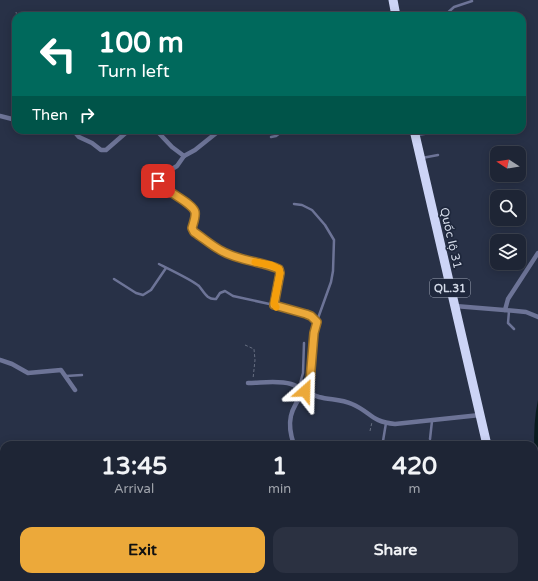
<!DOCTYPE html>
<html lang="en">
<head>
<meta charset="utf-8">
<style>
	body { margin:0; font-family:"Varela Round",sans-serif; background:#2b3141; color:#f1f3f6; height:100vh; display:flex; flex-direction:column; font-size:15px; white-space:nowrap }
	* { box-sizing:border-box; margin:0 }
	p { font-size:13px; color:#a1a5ad }
	.icon { flex:none; width:22px; height:22px; fill:none; stroke:currentColor; stroke-width:2; stroke-linecap:round; stroke-linejoin:round }
	.map { position:relative; flex:1; overflow:hidden }
	.sheet { position:absolute; left:0px; top:441px; width:538px; height:140px; display:flex; flex-direction:column; background:#1e2535; border-radius:12px 12px 0 0; box-shadow:0 2px 10px #0003,0 0 0 1px #3c4250 }
	.sheet>* { flex:none }
	.guide { position:absolute; left:12px; top:12px; width:514px; height:122px; border-radius:12px; box-shadow:0 2px 10px #0003,0 0 0 1px #3c4250; background:#00695c; color:#fff; overflow:hidden }
	.needle { width:26px; rotate:282deg }
	.tools { position:absolute; left:490px; top:146px; display:grid; gap:8px }
	.tools a { display:grid; place-items:center; width:36px; height:36px; border-radius:8px; background:#1e2535; box-shadow:0 2px 10px #0003,0 0 0 1px #3c4250; font-size:20px }
	.pin { position:absolute; display:grid; place-items:center; width:34px; height:34px; color:#fff; margin:-17px; border-radius:8px; box-shadow:0 2px 6px #0006 }
	.me { position:absolute; width:44px; margin:-22px; rotate:25deg; stroke-linejoin:round; filter:drop-shadow(0 0 3px #0008) }
	.turn { display:flex; align-items:center; gap:14px; height:84px; padding:0 20px; font-size:18px }
	.turn .icon { width:52px; height:52px; stroke-width:2.5 }
	.turn b { display:block; font-size:28px; line-height:34px }
	.then { display:flex; align-items:center; height:38px; padding:0 20px; background:#0003; gap:8px; font-size:15px }
	.eta { display:flex; justify-content:space-evenly; align-items:center; height:68px; text-align:center }
	.eta b { font-size:24px; font-weight:700; line-height:28px }
	.action { display:flex; gap:8px; margin-top:auto; padding:8px 20px }
	.action a { flex:1; height:46px; border-radius:12px; background:#eca93a; color:#111; font-size:16px; font-weight:700; line-height:46px; text-align:center }
	.action a+a { background:#2b3141; color:#f1f3f6 }
	.map>svg:first-child { display:block }
	.water { fill:#0b1c20 }
	.lines { fill:none; stroke-linecap:round; stroke-linejoin:round }
	.path { stroke:#666e81; stroke-width:1; stroke-dasharray:3 2; stroke-linecap:butt }
	.lane { stroke:#6d7497; stroke-width:2.5 }
	.street { stroke:#6d7497; stroke-width:4.5 }
	.highway { stroke:#ccd4f6; stroke-width:9 }
	.route-casing { stroke:#996e26; stroke-width:10 }
	.route { stroke:#eca93a; stroke-width:7 }
	.slow { stroke:#f59e0b; stroke-width:7 }
	.labels { text-anchor:middle; stroke-width:3.5; stroke-linejoin:round; paint-order:stroke }
	.shield { fill:#1e273c; stroke:#9ca4b4; stroke-width:1 }
	.shield-label { font-size:11px; font-weight:bold; fill:#d2d9e7 }
	.street-label { font-size:12px; fill:#d2d9e7; stroke:#1e273c }
</style>
</head>
<body>
<div class="map">
<svg width="538" height="581" viewBox="0 0 538 581">
	<rect width="100%" height="100%" fill="#283147"/>
	<path class="water" d="M538 400V499C535 466 531 432 538 400Z"/>
	<g class="lines">
		<g class="path">
			<path d="M16 12 17 16"/>
			<path d="M245 345 254 349 255 360 253 379"/>
			<path d="M370 431 372 422"/>
		</g>
		<g class="lane">
			<path d="M444 16 454 7 472 1"/>
			<path d="M417 135 437 132H452"/>
			<path d="M271 137 276 136 284 130"/>
			<path d="M422 158 438 155"/>
			<path d="M294 204 302 205 312 210 325 225 334 240 333 271 331 282 317 321"/>
			<path d="M159 264C167 268 194 281 199 286 204 292 207 300 216 299L220 293 225 291 233 296 274 305"/>
			<path d="M114 279 136 293 143 295 151 290 166 268"/>
			<path d="M509 311 508 323 514 329"/>
			<path d="M66 376 82 375"/>
			<path d="M299 387 303 373 304 343"/>
			<path d="M430 439 432 421"/>
			<path d="M383 441 386 423"/>
			<path d="M0 476H3"/>
			<path d="M50 577 53 581"/>
			<path d="M356 577V581"/>
		</g>
		<g class="street">
			<path d="M0 116 16 120"/>
			<path d="M73 130 79 137 92 143 101 150H106L129 130"/>
			<path d="M156 130 172 147 184 156 195 150 220 130"/>
			<path d="M184 156 177 166 159 177 158 181C165 191 192 202 195 212 197 219 190 225 193 231 206 240 218 251 233 256 248 261 265 262 279 269L280 273 274 305 306 314 311 316 317 322 314 333 309 393"/>
			<path d="M455 306 516 311 526 312 538 317"/>
			<path d="M505 310 508 299 538 253"/>
			<path d="M0 360 12 364 28 373 61 370 75 390"/>
			<path d="M248 383C261 383 278 380 291 384 301 387 309 394 319 397 330 400 341 399 352 404 371 412 371 422 395 424L480 415"/>
			<path d="M294 445C286 422 290 409 305 391"/>
			<path d="M74 581H89L91 577"/>
			<path d="M488 581V577"/>
		</g>
		<g class="highway">
			<path d="M393 0 396 16"/>
			<path d="M414 130 487 445"/>
			<path d="M521 577 523 581"/>
		</g>
	</g>
	<g class="lines">
		<defs>
			<path id="route" d="M158 181C165 192 192 202 195 212 196 217 193 224 192 228L194 232C203 238 211 245 220 250 238 261 260 261 279 269L280 273 274 305 306 314 311 316 317 322 314 333 309 393 305 391"/>
		</defs>
		<use href="#route" class="route-casing"/>
		<use href="#route" class="route"/>
		<path class="slow" d="M255 262 271 265 279 269 280 273 274 303 276 307"/>
	</g>
	<g class="labels">
		<rect class="shield" x="430" y="279" width="40" height="18" rx="3"/>
		<g class="shield-label">
			<text x="450" y="292">QL.31</text>
		</g>
		<g class="street-label">
			<text transform="translate(451 238) rotate(77)" y="4">Quốc lộ 31</text>
		</g>
	</g>
</svg>
<div class="tools">
<a><svg class="needle" viewBox="-14 -14 28 28"><path d="M0-13l5 13h-10z" fill="#e53935"/><path d="M0 13l5-13h-10z" fill="#a1a5ad"/></svg></a>
<a><svg class="icon" aria-label="search" viewBox="0 0 24 24"><circle cx="10" cy="10" r="6"/><path d="M15 15l6 6"/></svg></a>
<a><svg class="icon" aria-label="layers" viewBox="0 0 24 24"><path d="M12 4l9 5-9 5-9-5zM3 14l9 5 9-5"/></svg></a>
</div>
<div class="pin" style="left:158px;top:181px;background:#d93025"><svg class="icon" aria-label="arrive" viewBox="0 0 24 24"><path d="M6 21V4h12l-3 4 3 4H6"/></svg></div>
<svg class="me" style="left:305px;top:391px" viewBox="-20 -20 40 40"><path d="M0-17L14 15 0 8-14 15z" fill="#eca93a" stroke="#fff" stroke-width="4"/></svg>
<div class="guide">
<div class="turn"><svg class="icon" aria-label="left" viewBox="0 0 24 24"><path d="M17 20v-9H6M10 6l-5 5 5 5"/></svg><div><b>100 m</b>Turn left</div></div>
<div class="then">Then<svg class="icon" aria-label="right" viewBox="0 0 24 24"><path d="M7 20v-9h11M14 6l5 5-5 5"/></svg></div>
</div>
<section class="sheet">
<div class="eta">
<div><b>13:45</b><p>Arrival</p></div>
<div><b>1</b><p>min</p></div>
<div><b>420</b><p>m</p></div>
</div>
<div class="action"><a>Exit</a><a>Share</a></div>
</section>
</div>
</body>
</html>
